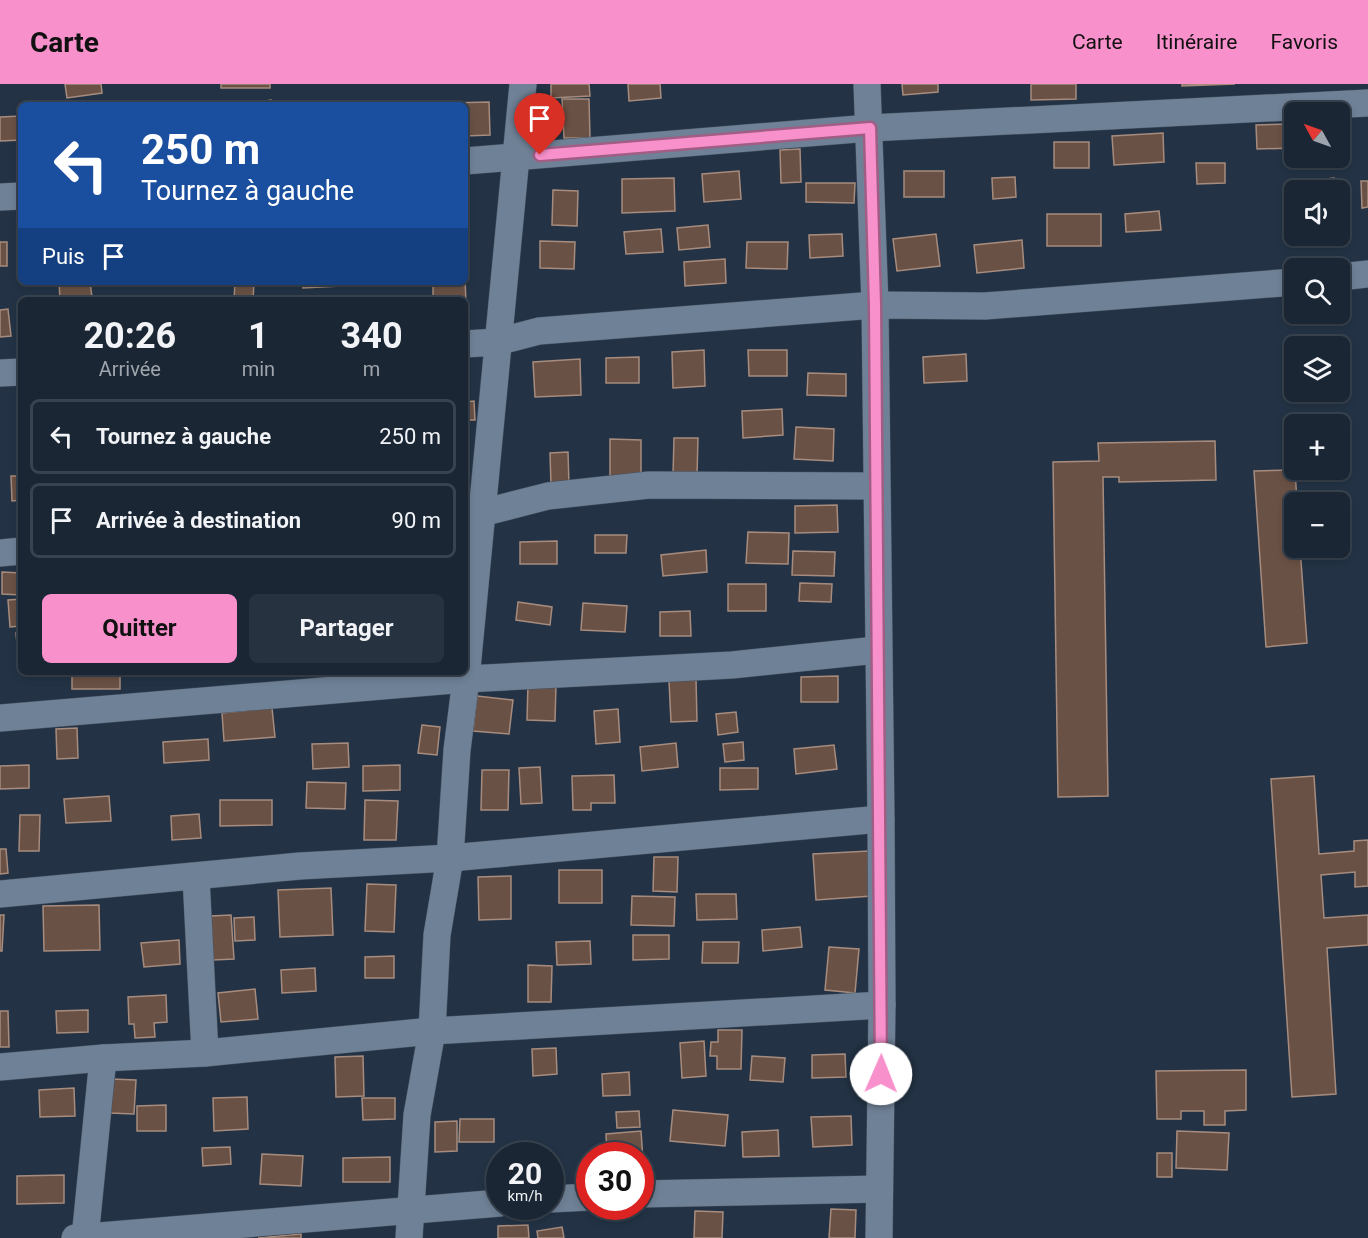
<!DOCTYPE html>
<html lang="fr">
<head>
<meta charset="utf-8">
<style>
	body { margin:0; font-family:Roboto,sans-serif; background:#273240; color:#f1f3f6; height:100vh; display:flex; flex-direction:column; font-size:22px; white-space:nowrap }
	* { box-sizing:border-box; margin:0 }
	p { font-size:20px; color:#9fa5ac }
	.icon { flex:none; width:33px; height:33px; fill:none; stroke:currentColor; stroke-width:2; stroke-linecap:round; stroke-linejoin:round }
	.map { position:relative; flex:1; overflow:hidden }
	.drawer { position:absolute; left:18px; top:213px; width:450px; height:378px; display:flex; flex-direction:column; background:#1a2634; border-radius:9px; box-shadow:0 3px 9px #0003,0 0 0 2px #38434f }
	.drawer>* { flex:none }
	.hud { position:absolute; left:18px; top:18px; width:450px; height:183px; border-radius:9px; box-shadow:0 3px 9px #0003,0 0 0 2px #38434f; background:#1a4fa0; color:#fff; overflow:hidden }
	.needle { width:39px; rotate:310deg }
	.controls { position:absolute; left:1284px; top:18px; display:grid; gap:12px }
	.controls a { display:grid; place-items:center; width:66px; height:66px; border-radius:9px; background:#1a2634; box-shadow:0 3px 9px #0003,0 0 0 2px #38434f; font-size:30px }
	.speed { position:absolute; left:486px; top:1058px; display:flex; gap:12px; font-size:30px; font-weight:700; text-align:center }
	.speed>* { display:grid; place-content:center; width:78px; height:78px; border-radius:50%; background:#1a2634; box-shadow:0 3px 9px #0003,0 0 0 2px #38434f; line-height:1 }
	.speed small { font-size:15px; font-weight:400 }
	.speed .limit { border:9px solid #d22; background:#fff; color:#111 }
	.pin { position:absolute; display:grid; place-items:center; width:51px; height:51px; color:#fff; margin:-62px -26px; border-radius:50% 50% 50% 0; rotate:-45deg; box-shadow:0 0 6px #0007 }
	.pin .icon { rotate:45deg }
	.me { position:absolute; width:66px; margin:-33px; rotate:1deg; stroke-linejoin:round; filter:drop-shadow(0 0 4px #0008) }
	.turn { display:flex; align-items:center; gap:21px; height:126px; padding:0 24px; font-size:27px }
	.turn .icon { width:78px; height:78px; stroke-width:2.5 }
	.turn b { display:block; font-size:42px; line-height:51px }
	.then { display:flex; align-items:center; height:57px; padding:0 24px; background:#0003; gap:12px; font-size:22px }
	.eta { display:flex; justify-content:space-evenly; align-items:center; height:102px; text-align:center }
	.eta b { font-size:36px; font-weight:700; line-height:42px }
	.primary-button { display:flex; gap:12px; margin-top:auto; padding:12px 24px }
	.primary-button a { flex:1; height:69px; border-radius:9px; background:#f890cc; color:#111; font-size:24px; font-weight:700; line-height:69px; text-align:center }
	.primary-button a+a { background:#273240; color:#f1f3f6 }
	ul { padding:0; list-style:none }
	li { display:flex; align-items:center; gap:18px; height:75px; margin:0 12px 9px; padding:0 12px; border:3px solid #38434f; border-radius:9px }
	li div { flex:1 }
	li b { display:block; font-size:22px }
	li em { font-style:normal }
	header { display:flex; align-items:center; gap:36px; box-sizing:border-box; height:84px; padding:0 30px; background:#f890cc; color:#111 }
	header strong { font-size:28px }
	nav { display:flex; gap:33px; margin-inline-start:auto; font-size:21px }
	.map>svg:first-child { display:block }
	.building { fill:#6a5145; stroke:#a78c7e; stroke-width:1.5 }
	.lines { fill:none; stroke-linecap:round; stroke-linejoin:round }
	.minor-casing { stroke:#424f5e; stroke-width:28 }
	.minor { stroke:#6f8196; stroke-width:27 }
	.route-casing { stroke:#a15e85; stroke-width:15 }
	.route { stroke:#f890cc; stroke-width:10 }
</style>
</head>
<body>
<header>
<strong>Carte</strong>
<nav><a>Carte</a><a>Itinéraire</a><a>Favoris</a></nav>
</header>
<div class="map">
<svg width="1368" height="1154" viewBox="0 0 1368 1154">
	<rect width="100%" height="100%" fill="#233345"/>
	<g class="building">
		<path d="M65 0H101L102 9 67 14Z"/>
		<rect x="221" y="0" width="49" height="4"/>
		<path d="M551 0H589L590 12 551 14Z"/>
		<path d="M628 0H660L661 14 629 17Z"/>
		<path d="M902 0H938V8L903 11Z"/>
		<path d="M1031 0H1076V15L1031 16Z"/>
		<path d="M1182 0H1235L1182 2Z"/>
		<path d="M562 15H589L590 54H564Z"/>
		<path d="M271 16 272 21H239Z"/>
		<path d="M489 18 490 51 465 52V21H448V19Z"/>
		<path d="M21 32V56L0 57V33Z"/>
		<path d="M1293 40V64L1257 65 1256 41Z"/>
		<path d="M1163 49 1164 78 1114 81 1112 52Z"/>
		<rect x="1054" y="58" width="35" height="26"/>
		<path d="M800 65 801 98 781 99 780 66Z"/>
		<path d="M1196 79H1225V99L1197 100Z"/>
		<path d="M739 87 741 115 704 118 702 90Z"/>
		<rect x="904" y="87" width="40" height="26"/>
		<path d="M1015 93 1016 113 993 115 992 94Z"/>
		<path d="M674 94 675 127 622 129V95Z"/>
		<path d="M1334 94 1335 106H1301L1300 98Z"/>
		<path d="M1361 97H1368V123L1362 124Z"/>
		<path d="M806 99H855L854 119 806 118Z"/>
		<path d="M553 106 578 107 577 142 552 141Z"/>
		<path d="M1159 127 1161 146 1126 148 1125 130Z"/>
		<rect x="1047" y="130" width="54" height="32"/>
		<path d="M465 135H467L468 161 465 162Z"/>
		<path d="M708 141 710 163 679 166 677 144Z"/>
		<path d="M661 145 663 168 626 170 624 148Z"/>
		<path d="M842 150 843 172 810 174 809 151Z"/>
		<path d="M936 150 940 182 897 187 893 155Z"/>
		<path d="M1022 156 1024 184 977 189 974 161Z"/>
		<path d="M540 157 575 158 574 185 540 184Z"/>
		<rect x="0" y="158" width="7" height="24"/>
		<path d="M747 158H788L787 185 746 184Z"/>
		<path d="M725 175 726 199 685 202 684 178Z"/>
		<path d="M465 194 466 219 465 216H433V198H465Z"/>
		<path d="M59 198H90L92 213 60 216Z"/>
		<path d="M235 198H254L253 216H234Z"/>
		<path d="M303 198H340V202L303 204Z"/>
		<path d="M155 212V216H115V214Z"/>
		<path d="M8 225 11 252 0 253V226Z"/>
		<path d="M704 266 705 302 673 304 672 268Z"/>
		<path d="M748 266H787V292H749Z"/>
		<path d="M966 270 967 297 924 299 923 273Z"/>
		<path d="M639 273V299H606V274Z"/>
		<path d="M580 275 581 311 535 313 533 278Z"/>
		<path d="M808 289 846 290V312L807 311Z"/>
		<path d="M474 317 475 336H465V318Z"/>
		<path d="M782 325 783 351 743 354 742 327Z"/>
		<path d="M796 343 834 345 833 377 794 375Z"/>
		<path d="M674 354H698L697 391H673Z"/>
		<path d="M610 355 641 356V397L610 396Z"/>
		<path d="M1215 357 1216 396 1119 398V393H1103L1108 712 1058 713 1053 378 1099 377 1098 359Z"/>
		<path d="M568 368 569 401H551L550 369Z"/>
		<path d="M1295 386 1297 418H1294V464H1300L1307 559 1266 563 1254 387Z"/>
		<path d="M11 392H21V416L12 417Z"/>
		<path d="M837 421 838 448 795 449V422Z"/>
		<path d="M748 448 789 449 788 480 746 479Z"/>
		<path d="M595 451H627L626 469H595Z"/>
		<path d="M557 457V480H520V458Z"/>
		<path d="M706 466 707 488 663 492 661 471Z"/>
		<path d="M793 467 835 468 834 492 792 491Z"/>
		<path d="M2 488 21 489V511L2 510Z"/>
		<path d="M800 499 832 500 831 518 799 517Z"/>
		<rect x="728" y="500" width="38" height="27"/>
		<path d="M21 515V542L10 543 8 516Z"/>
		<path d="M518 518 552 523 550 541 516 536Z"/>
		<path d="M583 519 627 522 625 548 581 546Z"/>
		<path d="M690 527 691 552H660V528Z"/>
		<path d="M16 549H21V571H18Z"/>
		<rect x="72" y="588" width="48" height="17"/>
		<path d="M838 592V618H801V593Z"/>
		<path d="M696 595 697 637 671 638 669 597Z"/>
		<path d="M528 599 556 600 555 637 527 636Z"/>
		<path d="M477 612 513 616 509 650 473 647Z"/>
		<path d="M272 624 275 653 224 657 222 629Z"/>
		<path d="M618 625 620 658 596 660 594 627Z"/>
		<path d="M736 628 738 648 718 651 716 630Z"/>
		<path d="M422 641 440 643 437 671 418 669Z"/>
		<path d="M77 644 78 674 57 675 56 645Z"/>
		<path d="M208 655 209 676 164 679 163 658Z"/>
		<path d="M743 658 744 676 725 678 723 660Z"/>
		<path d="M348 659 349 683 313 685 312 660Z"/>
		<path d="M676 659 678 683 642 687 640 663Z"/>
		<path d="M834 661 837 685 796 690 794 665Z"/>
		<path d="M29 681V704L0 705V682Z"/>
		<path d="M400 681V706L363 707V682Z"/>
		<path d="M540 683 542 719 521 720 519 684Z"/>
		<path d="M720 684H758V705L720 706Z"/>
		<path d="M482 686H509L508 726H481Z"/>
		<path d="M614 691 615 719H591V726H573L572 692Z"/>
		<path d="M1314 692 1319 770 1354 767V757L1368 756V802L1355 803V788L1321 791 1324 834 1368 831V861L1327 864 1336 1010 1292 1013 1271 695Z"/>
		<path d="M307 698 346 699 345 725 306 724Z"/>
		<path d="M109 712 111 737 66 739 64 715Z"/>
		<path d="M220 716H272V741L220 742Z"/>
		<path d="M365 716 398 717 396 756H364Z"/>
		<path d="M199 730 201 754 172 756 171 732Z"/>
		<path d="M20 731H40L39 767H19Z"/>
		<path d="M0 765H6L8 789 0 790Z"/>
		<path d="M869 767 872 812 816 816 813 770Z"/>
		<path d="M654 773H678L677 808 653 807Z"/>
		<rect x="559" y="786" width="43" height="33"/>
		<path d="M511 792V835L479 836 478 793Z"/>
		<path d="M367 800 396 801 394 848 365 847Z"/>
		<path d="M331 804 333 851 280 853 278 806Z"/>
		<path d="M696 810H736L737 835 697 836Z"/>
		<path d="M632 812 675 813 674 842 631 841Z"/>
		<path d="M99 821 100 866 44 867 43 822Z"/>
		<path d="M0 831H4L2 867H0Z"/>
		<path d="M231 831 234 875 213 876 211 832Z"/>
		<path d="M254 833 255 856 235 857 234 834Z"/>
		<path d="M800 843 802 863 763 867 762 846Z"/>
		<path d="M633 851H669V875L633 876Z"/>
		<path d="M179 856 180 880 144 883 141 859Z"/>
		<path d="M590 857 591 880 557 881 556 858Z"/>
		<path d="M703 858H739L738 879H702Z"/>
		<path d="M829 863 859 865 855 909 825 906Z"/>
		<path d="M394 872V894H365V873Z"/>
		<path d="M528 881 552 882 551 918H528Z"/>
		<path d="M315 884 316 907 282 909 281 886Z"/>
		<path d="M255 905 258 935 221 938 218 909Z"/>
		<path d="M166 911 167 938 154 939 155 953 135 954 134 940H129L128 913Z"/>
		<path d="M88 926V948L57 949 56 927Z"/>
		<path d="M0 927H8L9 963H0Z"/>
		<path d="M718 946H742L741 985H717V972H710L711 958H718Z"/>
		<path d="M704 957 706 992 682 994 680 959Z"/>
		<path d="M556 964 557 990 533 992 532 965Z"/>
		<path d="M845 970 846 993 812 994V971Z"/>
		<path d="M363 972 364 1012 336 1013 335 973Z"/>
		<path d="M752 972 785 974 783 998 750 996Z"/>
		<path d="M1246 986V1026L1225 1027V1041H1204V1027H1181V1035H1157L1156 987Z"/>
		<path d="M629 988 630 1011 603 1012 602 990Z"/>
		<path d="M111 995 136 996 134 1030 110 1029Z"/>
		<path d="M74 1004 75 1032 40 1033 39 1006Z"/>
		<path d="M247 1013 248 1045 214 1047 213 1014Z"/>
		<path d="M362 1014H395V1035L363 1036Z"/>
		<path d="M166 1021V1047H137V1022Z"/>
		<path d="M673 1026 728 1031 725 1062 670 1057Z"/>
		<path d="M639 1027 640 1043 617 1044 616 1028Z"/>
		<path d="M851 1032 852 1061 813 1063 811 1033Z"/>
		<path d="M460 1035H494V1058H459Z"/>
		<path d="M457 1037V1067L435 1068V1038Z"/>
		<path d="M778 1046 779 1072 743 1073 742 1048Z"/>
		<path d="M641 1047 643 1076H640V1071H607L606 1050Z"/>
		<path d="M1177 1047 1229 1049 1227 1086 1176 1084Z"/>
		<path d="M230 1063 231 1080 203 1082 202 1064Z"/>
		<rect x="1157" y="1069" width="15" height="24"/>
		<path d="M262 1070 303 1072 301 1102 260 1100Z"/>
		<path d="M390 1073V1098H343V1074Z"/>
		<path d="M64 1091V1119L17 1120V1092Z"/>
		<path d="M831 1125 856 1126 855 1154H829Z"/>
		<path d="M695 1127 723 1128 722 1154H694Z"/>
		<path d="M528 1141 529 1154H498V1142Z"/>
		<path d="M562 1143 564 1154H538L537 1147Z"/>
		<path d="M301 1150V1154H258Z"/>
	</g>
	<g class="lines">
		<defs>
			<g id="minor">
				<path d="M867 0 875 221 881 735 882 921 879 1154"/>
				<path d="M465 77 870 44 1368 19"/>
				<path d="M0 113 21 112"/>
				<path d="M1340 193 1368 190"/>
				<path d="M465 260 497 258 539 247 875 221 985 222 1294 198"/>
				<path d="M0 289 21 288"/>
				<path d="M465 430 482 429 548 412 649 401 875 402"/>
				<path d="M0 469 21 467"/>
				<path d="M0 634 466 595 732 581 877 566"/>
				<path d="M196 793 205 969"/>
				<path d="M0 810 300 782 450 774 881 735"/>
				<path d="M0 983 103 974 205 969 432 947 882 921"/>
				<path d="M640 1110 879 1105"/>
				<path d="M550 1115 590 1113"/>
				<path d="M75 1154 500 1119"/>
				<path d="M85 1154 103 974"/>
				<path d="M409 1154 417 1031 432 947 437 851 450 774 457 666 466 595 523 0"/>
			</g>
		</defs>
		<use href="#minor" class="minor-casing"/>
		<use href="#minor" class="minor"/>
	</g>
	<g class="lines">
		<defs>
			<path id="route" d="M540 71 870 44 875 221 881 990"/>
		</defs>
		<use href="#route" class="route-casing"/>
		<use href="#route" class="route"/>
	</g>
</svg>
<div class="controls">
<a><svg class="needle" viewBox="-14 -14 28 28"><path d="M0-13l5 13h-10z" fill="#e53935"/><path d="M0 13l5-13h-10z" fill="#9fa5ac"/></svg></a>
<a><svg class="icon" aria-label="sound" viewBox="0 0 24 24"><path d="M4 9h4l5-4v14l-5-4H4zM17 9q2 3 0 6"/></svg></a>
<a><svg class="icon" aria-label="search" viewBox="0 0 24 24"><circle cx="10" cy="10" r="6"/><path d="M15 15l6 6"/></svg></a>
<a><svg class="icon" aria-label="layers" viewBox="0 0 24 24"><path d="M12 4l9 5-9 5-9-5zM3 14l9 5 9-5"/></svg></a>
<a>+</a>
<a>−</a>
</div>
<div class="speed"><div>20<small>km/h</small></div><div class="limit">30</div></div>
<div class="pin" style="left:540px;top:71px;background:#d93025"><svg class="icon" aria-label="arrive" viewBox="0 0 24 24"><path d="M6 21V4h12l-3 4 3 4H6"/></svg></div>
<svg class="me" style="left:881px;top:990px" viewBox="-20 -20 40 40"><circle r="19" fill="#fff"/><path d="M0-13L10 11 0 6-10 11z" fill="#f890cc"/></svg>
<div class="hud">
<div class="turn"><svg class="icon" aria-label="left" viewBox="0 0 24 24"><path d="M17 20v-9H6M10 6l-5 5 5 5"/></svg><div><b>250 m</b>Tournez à gauche</div></div>
<div class="then">Puis<svg class="icon" aria-label="arrive" viewBox="0 0 24 24"><path d="M6 21V4h12l-3 4 3 4H6"/></svg></div>
</div>
<section class="drawer">
<div class="eta">
<div><b>20:26</b><p>Arrivée</p></div>
<div><b>1</b><p>min</p></div>
<div><b>340</b><p>m</p></div>
</div>
<ul>
<li><svg class="icon" aria-label="left" viewBox="0 0 24 24"><path d="M17 20v-9H6M10 6l-5 5 5 5"/></svg><div><b>Tournez à gauche</b></div><em>250 m</em></li>
<li><svg class="icon" aria-label="arrive" viewBox="0 0 24 24"><path d="M6 21V4h12l-3 4 3 4H6"/></svg><div><b>Arrivée à destination</b></div><em>90 m</em></li>
</ul>
<div class="primary-button"><a>Quitter</a><a>Partager</a></div>
</section>
</div>
</body>
</html>
